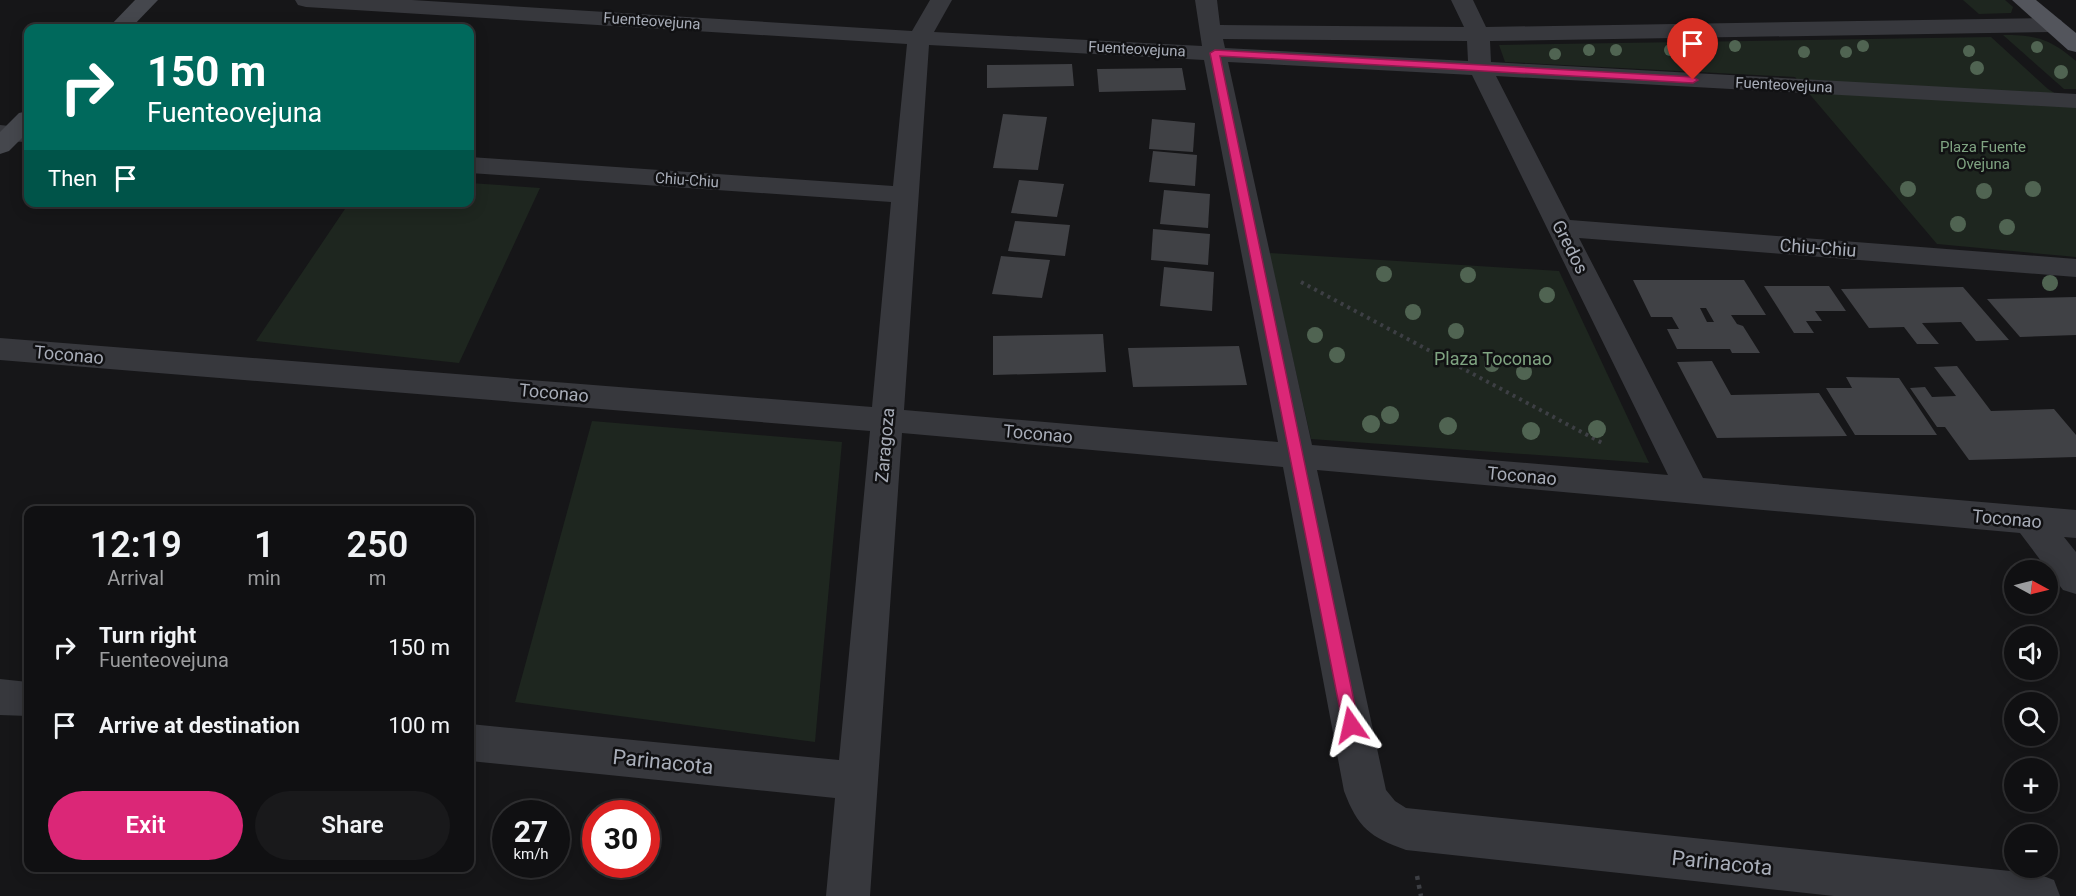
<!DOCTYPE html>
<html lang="en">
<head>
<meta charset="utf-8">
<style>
	body { margin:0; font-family:Roboto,sans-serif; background:#19191b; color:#f1f3f6; height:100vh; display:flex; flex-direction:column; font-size:22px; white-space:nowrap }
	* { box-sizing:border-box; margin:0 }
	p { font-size:20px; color:#9c9d9f }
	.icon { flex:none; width:33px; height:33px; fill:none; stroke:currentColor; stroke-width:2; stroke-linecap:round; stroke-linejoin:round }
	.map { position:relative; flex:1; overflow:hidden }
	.sheet { position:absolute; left:24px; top:506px; width:450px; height:366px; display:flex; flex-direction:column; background:#101012; border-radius:12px; box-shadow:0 3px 15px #0003,0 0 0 2px #303032 }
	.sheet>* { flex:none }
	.banner { position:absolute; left:24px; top:24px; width:450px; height:183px; border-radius:12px; box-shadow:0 3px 15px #0003,0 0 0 2px #303032; background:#00695c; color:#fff; overflow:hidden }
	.needle { width:39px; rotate:97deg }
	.fabs { position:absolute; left:2004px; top:560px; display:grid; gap:12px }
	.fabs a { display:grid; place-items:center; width:54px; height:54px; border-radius:50%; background:#101012; box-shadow:0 3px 15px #0003,0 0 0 2px #303032; font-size:30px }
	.speed { position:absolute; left:492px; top:800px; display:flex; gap:12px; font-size:30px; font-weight:700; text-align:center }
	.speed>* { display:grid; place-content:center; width:78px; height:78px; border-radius:50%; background:#101012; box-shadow:0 3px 15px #0003,0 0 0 2px #303032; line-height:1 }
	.speed small { font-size:15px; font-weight:400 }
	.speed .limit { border:9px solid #d22; background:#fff; color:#111 }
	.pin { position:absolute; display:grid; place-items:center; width:51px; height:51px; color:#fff; margin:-62px -26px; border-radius:50% 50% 50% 0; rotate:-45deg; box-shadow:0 0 6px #0007 }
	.pin .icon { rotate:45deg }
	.me { position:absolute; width:66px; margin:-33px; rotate:349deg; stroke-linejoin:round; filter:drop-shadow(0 0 4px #0008) }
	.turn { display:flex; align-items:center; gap:21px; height:126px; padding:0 24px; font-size:27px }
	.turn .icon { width:78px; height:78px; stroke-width:2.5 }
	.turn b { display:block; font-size:42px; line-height:51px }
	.then { display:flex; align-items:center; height:57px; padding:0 24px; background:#0003; gap:12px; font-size:22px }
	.eta { display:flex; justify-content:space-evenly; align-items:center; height:102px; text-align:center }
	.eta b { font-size:36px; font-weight:600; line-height:42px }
	.action { display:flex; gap:12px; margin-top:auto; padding:12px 24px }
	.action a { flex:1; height:69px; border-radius:36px; background:#db2777; color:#fff; font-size:24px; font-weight:600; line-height:69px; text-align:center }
	.action a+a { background:#19191b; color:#f1f3f6 }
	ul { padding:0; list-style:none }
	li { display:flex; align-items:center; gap:18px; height:78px; padding:0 24px }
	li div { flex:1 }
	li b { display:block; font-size:22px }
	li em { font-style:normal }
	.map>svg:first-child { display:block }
	.green { fill:#1e261f }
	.building { fill:#404145; fill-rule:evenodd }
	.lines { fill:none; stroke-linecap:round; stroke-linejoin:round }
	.path-far1 { stroke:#3d3f44; stroke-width:4; stroke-dasharray:3 4.5; stroke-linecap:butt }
	.path { stroke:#3d3f44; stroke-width:4.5; stroke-dasharray:4 5; stroke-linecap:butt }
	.street { fill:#37383d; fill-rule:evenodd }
	.secondary { fill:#45474d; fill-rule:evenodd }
	.primary { fill:#53555c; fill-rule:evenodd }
	.tree { fill:#506452 }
	.route { fill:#db2777; stroke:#8e194d; stroke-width:1.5 }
	.labels { text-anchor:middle; stroke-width:5; stroke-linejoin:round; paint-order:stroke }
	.far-street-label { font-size:15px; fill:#a8adb8; stroke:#111113 }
	.far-park-label { font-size:15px; fill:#7fa381; stroke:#111113 }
	.street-label { font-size:18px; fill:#a8adb8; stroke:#111113 }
	.park-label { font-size:18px; fill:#7fa381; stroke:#111113 }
	.near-street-label { font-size:21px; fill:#a8adb8; stroke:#111113 }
</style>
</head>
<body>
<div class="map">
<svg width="2076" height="896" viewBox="0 0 2076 896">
	<rect width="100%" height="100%" fill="#161618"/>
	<g class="green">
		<path d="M1963 0H2005L2013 7 2011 13 1979 14Z"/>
		<path d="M2003 35C2037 35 2050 39 2076 61V89H2064Z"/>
		<path d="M1991 37 2048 89 2076 106V257L1937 244 1795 77 1505 62 1499 45Z"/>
		<path d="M470 183 540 188 459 363 256 341 349 203 470 202Z"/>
		<path d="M1269 253 1559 271 1649 463 1311 439Z"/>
		<path d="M592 421 842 442 815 742 515 702Z"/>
	</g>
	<g class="building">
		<path d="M1072 64 1074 86 987 88V65Z"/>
		<path d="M1182 68 1186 90 1099 92 1097 69Z"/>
		<path d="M1003 114 1047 117 1038 170 993 168Z"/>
		<path d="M1152 119 1195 123 1193 152 1149 149Z"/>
		<path d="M1153 151 1197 155 1195 186 1149 182Z"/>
		<path d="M1019 180 1064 184 1057 217 1011 213Z"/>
		<path d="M1164 190 1210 194 1208 228 1160 224Z"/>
		<path d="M1015 221 1070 225 1065 256 1008 251Z"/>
		<path d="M1153 229 1210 234 1208 265 1151 260Z"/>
		<path d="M1001 256 1050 260 1042 298 992 294Z"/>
		<path d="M1164 267 1214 272 1212 311 1160 306Z"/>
		<path d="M1633 280H1744L1766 315H1731L1737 324 1743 326 1760 353H1732L1730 349H1677L1667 329H1679L1672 317H1651ZM1700 308H1706L1714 322H1707Z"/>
		<path d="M1764 286H1829L1846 311H1815L1822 321H1806L1814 333H1794Z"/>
		<path d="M1963 287 2009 340 1976 341 1961 322 1922 323 1939 344H1917L1904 327 1869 328 1841 289Z"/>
		<path d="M2076 297V335L2020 337 1987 299Z"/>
		<path d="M1103 334 1106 372 993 375V336Z"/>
		<path d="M1239 346 1247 385 1133 387 1128 348Z"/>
		<path d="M1712 361 1731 395 1819 393 1847 436 1717 438 1677 362Z"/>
		<path d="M1957 366 1991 411 2054 409 2076 435V457L1969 460 1945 427H1937L1910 388 1925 387 1932 397 1956 396 1934 367Z"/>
		<path d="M1846 377 1899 378 1937 435H1855L1826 388H1852Z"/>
	</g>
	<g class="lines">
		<path class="path-far1" d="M1301 282 1604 444"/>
		<path class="path" d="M1417 876 1421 896"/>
		<g class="street">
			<path d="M295 0H412L912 31 930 0H952L934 32 1202 46 1195 0H1217L1220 25 1464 27 1451 0H1473L1486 27 2053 18 2061 20 2064 25 2061 30 2053 32 1490 41 1491 62 2076 94V108L1496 76 1570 220 2076 259V277L1579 238 1703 478 2076 510V538L2064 537 2076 552V594L2063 590 2020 533 1317 470 1386 790 1395 801 1406 808 2038 874 2054 880 2060 896H1834L1406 850C1370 837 1358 828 1344 791L1283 467 902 433 870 896H826L835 798 470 761V724L839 760 870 431 0 360V338L872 407 891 202 470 173V157L893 186 907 44 306 7 298 5ZM1223 39 1467 41 1468 61 1225 48ZM929 45 1204 60 1278 442 904 410ZM1228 62 1472 75 1668 475 1312 445Z"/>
			<path d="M0 125 28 128V142L0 141Z"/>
			<path d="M0 679 28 682V716L0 715Z"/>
		</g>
		<g class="secondary">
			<path d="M135 0H158L131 28H108Z"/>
			<path d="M28 111V132L9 151 0 154V132L19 113Z"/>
		</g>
		<path class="primary" d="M2012 0H2036L2076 33V52L2068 50Z"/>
	</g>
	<g class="tree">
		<circle cx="1735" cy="46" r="6"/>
		<circle cx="1863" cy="46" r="6"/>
		<circle cx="2037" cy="47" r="6"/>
		<circle cx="1589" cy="50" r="6"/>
		<circle cx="1616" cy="50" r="6"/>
		<circle cx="1670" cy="50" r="6"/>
		<circle cx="1969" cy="51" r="6"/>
		<circle cx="1804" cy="52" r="6"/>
		<circle cx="1846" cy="52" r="6"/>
		<circle cx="1555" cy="54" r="6"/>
		<circle cx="1977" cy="68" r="7"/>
		<circle cx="2061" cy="72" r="7"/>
		<circle cx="1908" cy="189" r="8"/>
		<circle cx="2033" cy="189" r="8"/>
		<circle cx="1984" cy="191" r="8"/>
		<circle cx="1958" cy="224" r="8"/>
		<circle cx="2007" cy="227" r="8"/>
		<circle cx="1384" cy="274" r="8"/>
		<circle cx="1468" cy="275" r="8"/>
		<circle cx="2050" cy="283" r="8"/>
		<circle cx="1547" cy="295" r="8"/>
		<circle cx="1413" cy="312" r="8"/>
		<circle cx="1456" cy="331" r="8"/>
		<circle cx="1315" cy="335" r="8"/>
		<circle cx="1337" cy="355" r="8"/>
		<circle cx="1492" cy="364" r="8"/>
		<circle cx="1524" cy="372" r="8"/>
		<circle cx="1390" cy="415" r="9"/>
		<circle cx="1371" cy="424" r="9"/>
		<circle cx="1448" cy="426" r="9"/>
		<circle cx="1597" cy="429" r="9"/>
		<circle cx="1531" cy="431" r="9"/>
	</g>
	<path class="route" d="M1215 50 1693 77 1698 80 1693 83 1220 56 1359 725 1357 730 1351 732 1345 730 1343 725 1210 53Z"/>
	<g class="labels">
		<g class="far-street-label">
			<text transform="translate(652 21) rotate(4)" y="5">Fuenteovejuna</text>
			<text transform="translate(1137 49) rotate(3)" y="5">Fuenteovejuna</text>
			<text transform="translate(1784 85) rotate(3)" y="5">Fuenteovejuna</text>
			<text transform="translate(687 180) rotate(4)" y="5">Chiu-Chiu</text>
		</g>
		<g class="far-park-label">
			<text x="1983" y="152">Plaza Fuente<tspan x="1983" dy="17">Ovejuna</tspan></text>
		</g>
		<g class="street-label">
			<text transform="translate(1570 247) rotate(63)" y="6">Gredos</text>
			<text transform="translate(1818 248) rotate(4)" y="6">Chiu-Chiu</text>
			<text transform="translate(69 355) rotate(5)" y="6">Toconao</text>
			<text transform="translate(554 393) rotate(5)" y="6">Toconao</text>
			<text transform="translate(1038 434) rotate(5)" y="6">Toconao</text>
			<text transform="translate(885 445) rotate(-85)" y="6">Zaragoza</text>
			<text transform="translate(1522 476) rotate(5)" y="6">Toconao</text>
			<text transform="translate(2007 519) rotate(5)" y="6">Toconao</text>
		</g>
		<g class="park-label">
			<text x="1493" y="365">Plaza Toconao</text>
		</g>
		<g class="near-street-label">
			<text transform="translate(663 762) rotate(6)" y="7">Parinacota</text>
			<text transform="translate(1722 863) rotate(6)" y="7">Parinacota</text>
		</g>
	</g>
</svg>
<div class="fabs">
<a><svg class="needle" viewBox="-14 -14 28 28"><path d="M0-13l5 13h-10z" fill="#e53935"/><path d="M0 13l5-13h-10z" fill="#9c9d9f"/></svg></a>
<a><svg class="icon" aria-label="sound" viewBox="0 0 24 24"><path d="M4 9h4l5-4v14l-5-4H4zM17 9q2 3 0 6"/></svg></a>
<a><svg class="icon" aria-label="search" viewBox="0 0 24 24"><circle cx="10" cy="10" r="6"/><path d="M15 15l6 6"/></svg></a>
<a>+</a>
<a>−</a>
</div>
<div class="speed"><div>27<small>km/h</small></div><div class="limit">30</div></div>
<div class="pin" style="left:1693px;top:80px;background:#d93025"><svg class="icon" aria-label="arrive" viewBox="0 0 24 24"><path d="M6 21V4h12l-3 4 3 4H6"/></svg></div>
<svg class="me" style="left:1351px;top:725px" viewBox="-20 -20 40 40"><path d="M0-17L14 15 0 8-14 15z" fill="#db2777" stroke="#fff" stroke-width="4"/></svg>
<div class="banner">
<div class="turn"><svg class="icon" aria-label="right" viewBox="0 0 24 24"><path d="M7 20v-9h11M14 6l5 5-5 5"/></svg><div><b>150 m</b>Fuenteovejuna</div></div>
<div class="then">Then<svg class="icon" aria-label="arrive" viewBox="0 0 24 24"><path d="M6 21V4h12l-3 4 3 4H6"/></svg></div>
</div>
<section class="sheet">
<div class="eta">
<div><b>12:19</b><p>Arrival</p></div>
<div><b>1</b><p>min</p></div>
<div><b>250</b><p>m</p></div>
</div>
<ul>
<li><svg class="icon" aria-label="right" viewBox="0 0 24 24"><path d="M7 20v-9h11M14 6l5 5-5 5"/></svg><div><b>Turn right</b><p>Fuenteovejuna</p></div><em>150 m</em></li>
<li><svg class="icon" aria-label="arrive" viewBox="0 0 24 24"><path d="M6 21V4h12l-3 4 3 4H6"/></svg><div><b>Arrive at destination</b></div><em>100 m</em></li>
</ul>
<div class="action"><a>Exit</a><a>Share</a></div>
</section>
</div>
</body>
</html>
